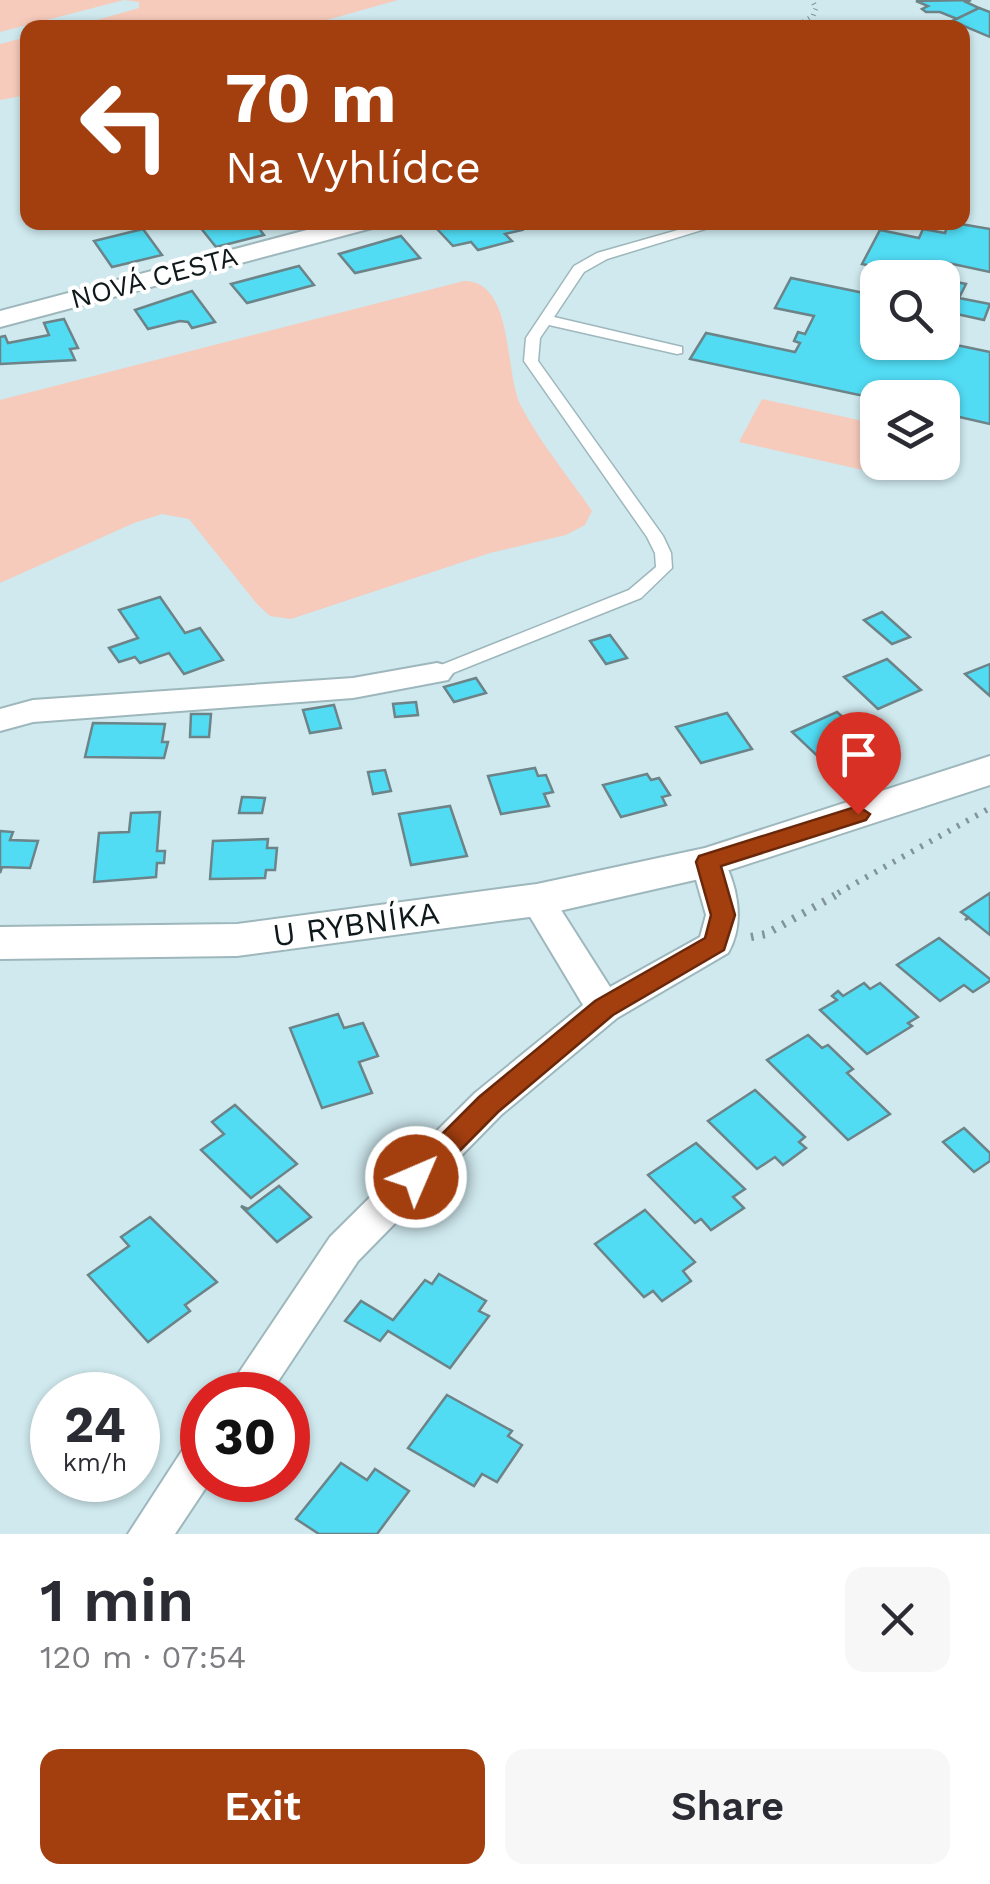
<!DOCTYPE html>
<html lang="en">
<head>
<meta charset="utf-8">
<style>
	body { margin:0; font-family:"Work Sans",sans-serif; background:#f7f7f7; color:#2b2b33; height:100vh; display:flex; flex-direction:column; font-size:38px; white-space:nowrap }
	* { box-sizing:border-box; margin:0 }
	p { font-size:32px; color:#7c7c81 }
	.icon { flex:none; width:55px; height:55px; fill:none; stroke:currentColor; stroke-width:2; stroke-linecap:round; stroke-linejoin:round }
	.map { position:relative; height:1534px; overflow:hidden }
	.drawer { display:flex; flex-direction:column; background:#fff; flex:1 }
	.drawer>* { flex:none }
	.guide { position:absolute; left:20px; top:20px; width:950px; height:210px; border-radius:20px; box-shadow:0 2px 8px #0004; background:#a33e0f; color:#fff; overflow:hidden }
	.fabs { position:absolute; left:860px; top:260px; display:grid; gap:20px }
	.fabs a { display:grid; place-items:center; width:100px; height:100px; border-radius:20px; background:#fff; box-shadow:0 2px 8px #0004; font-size:50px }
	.speed { position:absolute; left:30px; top:1372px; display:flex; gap:20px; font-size:50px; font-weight:700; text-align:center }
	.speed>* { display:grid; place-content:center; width:130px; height:130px; border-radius:50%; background:#fff; box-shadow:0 2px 8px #0004; line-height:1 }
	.speed small { font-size:25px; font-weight:400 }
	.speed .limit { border:15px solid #d22; background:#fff; color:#111 }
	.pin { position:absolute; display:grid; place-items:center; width:85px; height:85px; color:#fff; margin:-102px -42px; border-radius:50% 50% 50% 0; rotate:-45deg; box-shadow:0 0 10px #0007 }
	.pin .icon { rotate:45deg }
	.me { position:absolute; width:110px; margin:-55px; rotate:45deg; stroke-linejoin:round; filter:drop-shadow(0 0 8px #0008) }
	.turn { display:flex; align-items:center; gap:35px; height:210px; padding:0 40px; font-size:45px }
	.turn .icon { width:130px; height:130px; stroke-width:2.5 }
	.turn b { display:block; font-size:70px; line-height:85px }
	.round { display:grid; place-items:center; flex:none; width:105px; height:105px; border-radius:20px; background:#f7f7f7 }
	.overview { display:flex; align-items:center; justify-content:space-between; height:170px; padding:0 40px }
	h1 { font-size:60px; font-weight:600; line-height:75px }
	.primary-button { display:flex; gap:20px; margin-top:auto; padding:20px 40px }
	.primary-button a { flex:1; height:115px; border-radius:20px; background:#a33e0f; color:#fff; font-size:40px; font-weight:600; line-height:115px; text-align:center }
	.primary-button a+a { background:#f7f7f7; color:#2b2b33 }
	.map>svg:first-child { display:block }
	.green { fill:#f6cbbc }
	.building { fill:#51dcf4; stroke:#6c8388; stroke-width:2.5 }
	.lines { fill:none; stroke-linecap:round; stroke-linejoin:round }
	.service-casing { stroke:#9eb7bc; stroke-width:3 }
	.minor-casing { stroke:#9eb7bc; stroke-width:4 }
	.tertiary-casing { stroke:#9eb7bc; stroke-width:4 }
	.path-far2 { stroke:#819497; stroke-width:5; stroke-dasharray:1 5; stroke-linecap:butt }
	.path-far1 { stroke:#819497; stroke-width:6; stroke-dasharray:2.5 8; stroke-linecap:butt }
	.path { stroke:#819497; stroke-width:8; stroke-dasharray:2.5 9; stroke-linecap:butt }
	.service { fill:#fff; fill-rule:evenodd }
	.minor { fill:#fff; fill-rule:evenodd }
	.tertiary { fill:#fff; fill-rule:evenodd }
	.route { fill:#a33e0f; stroke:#6a280a; stroke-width:2.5 }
	.labels { text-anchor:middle; stroke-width:8; stroke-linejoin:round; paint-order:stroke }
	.far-street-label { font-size:28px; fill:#0f181a; stroke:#fff }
	.street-label { font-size:32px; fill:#0f181a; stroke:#fff }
</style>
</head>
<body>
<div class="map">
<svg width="990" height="1534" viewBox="0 0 990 1534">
	<rect width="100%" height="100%" fill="#cfe9ee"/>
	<g class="green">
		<path d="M0 0H398L302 27H72L139 8V2L124 0 0 32Z"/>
		<path d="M27 37V95L0 100V44Z"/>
		<path d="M464 281C515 281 504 374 521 406 540 443 569 477 592 511L585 525 566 535 490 553 291 619 270 616 257 604 189 519 162 514 134 523 0 583V400Z"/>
		<path d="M762 399 877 424 878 462 891 463 885 475 739 442Z"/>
	</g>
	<g class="building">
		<path d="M971 0 966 2 979 8 957 19 940 12H926L922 9 928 6 916 1Z"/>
		<path d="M979 8 990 12V37L952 21Z"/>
		<path d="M206 222H254L264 235 216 247 200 227 208 225Z"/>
		<path d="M462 222H515L522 230 505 234 512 241 478 250 471 242 453 246 437 229Z"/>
		<path d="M949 222 990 229V272L948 263 942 278H933L862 264 880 230 919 238 923 229 945 233Z"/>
		<path d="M143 229 162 255 112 267 94 241Z"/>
		<path d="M401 236 420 258 355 273 339 254Z"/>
		<path d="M299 266 314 285 247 303 231 284Z"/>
		<path d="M876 268 933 278H878V342H942L990 352V424L942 413V398L878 399 690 359 706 333 795 352 800 343 794 341 798 332 805 334 814 316 775 308 791 278 869 294 875 282 868 281Z"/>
		<path d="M942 279 966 284 959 298 990 304 984 320 952 313 942 335Z"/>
		<path d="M192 291 215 322 192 328 188 322 180 321 148 329 135 310Z"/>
		<path d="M64 319 78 348 70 349 75 360 0 364V337L5 336 8 343 49 335 44 323Z"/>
		<path d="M160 597 185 633 200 628 223 660 184 674 169 653 140 663 135 657 119 662 109 648 138 638 119 610Z"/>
		<path d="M882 612 910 637 892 644 864 620Z"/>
		<path d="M610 635 627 658 606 664 590 641Z"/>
		<path d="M887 659 921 690 878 709 844 677Z"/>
		<path d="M990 664V696L965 674Z"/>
		<path d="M476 678 486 693 454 702 444 687Z"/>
		<path d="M416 702 418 715 395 717 393 704Z"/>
		<path d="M334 705 341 728 310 733 303 710Z"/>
		<path d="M837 712 881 752 869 757 861 749 827 765 792 732Z"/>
		<path d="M727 713 752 749 701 763 676 727Z"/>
		<path d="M191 714H211L209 737H190Z"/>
		<path d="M93 723 165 724 162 742H168L164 758 85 757Z"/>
		<path d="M535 768 538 776 546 775 553 792 544 794 549 806 501 814 488 776Z"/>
		<path d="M385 770 391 791 373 794 368 772Z"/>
		<path d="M647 774 651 780 659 778 670 795 662 797 666 805 621 817 603 785Z"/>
		<path d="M242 797 265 798 262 813H239Z"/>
		<path d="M450 806 467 856 411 865 399 814Z"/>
		<path d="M160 812 157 851H165L164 863H157L156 877 94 882 99 833 129 832 131 813Z"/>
		<path d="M0 831 13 832 10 840 38 841 30 868 2 867 0 873Z"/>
		<path d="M268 839 267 848H277L275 870H266L265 878 210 879 213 841Z"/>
		<path d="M990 893V935L969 918 965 920 968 917 961 912Z"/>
		<path d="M939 938 990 979V981L973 992 964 985 940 1001 897 965Z"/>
		<path d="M864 983 870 989 880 983 918 1017 908 1023 912 1026 867 1054 820 1010 837 1000 832 996 838 991 843 996Z"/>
		<path d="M338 1014 344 1028 363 1023 378 1056 359 1062 372 1093 322 1108 290 1028Z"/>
		<path d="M808 1035 822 1048 828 1045 853 1069 847 1073 890 1114 848 1140 767 1060Z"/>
		<path d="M755 1090 805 1137 799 1142 806 1148 783 1165 775 1157 757 1169 708 1121Z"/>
		<path d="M235 1105 297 1164 251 1198 201 1150 224 1134 212 1122Z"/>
		<path d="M964 1128 990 1153V1161L974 1172 943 1142Z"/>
		<path d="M696 1143 745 1189 733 1197 744 1208 711 1230 701 1219 695 1223 648 1175Z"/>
		<path d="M279 1186 311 1217 277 1242 241 1206 248 1209Z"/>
		<path d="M645 1210 695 1262 683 1271 691 1281 662 1301 653 1291 644 1297 595 1244Z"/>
		<path d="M150 1217 217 1282 185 1305 190 1311 148 1342 88 1275 129 1246 121 1237Z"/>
		<path d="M439 1274 486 1301 479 1311 489 1316 450 1368 388 1331 380 1341 345 1321 361 1301 393 1320 425 1280 432 1284Z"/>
		<path d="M447 1395 512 1431 508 1436 522 1445 497 1482 482 1474 474 1486 408 1448Z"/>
		<path d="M341 1463 367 1480 375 1469 409 1491 377 1534H319L296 1519Z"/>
	</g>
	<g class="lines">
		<defs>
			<path id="service" d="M706 222H728L607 259 584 272 554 317 682 347V353L677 354 549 325 540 338 538 361 663 536 671 553 672 568 641 598 443 677H431L429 673 431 669 629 590 656 567 655 553 647 537 524 361 526 338 574 266 597 253Z"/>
			<g id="minor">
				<path d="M337 222H379L376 227 0 327V311Z"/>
				<path d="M437 663 448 666 453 673 448 680 353 698 33 722 0 731V709L33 700 353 678Z"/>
				<path d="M708 850 720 853C737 883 746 922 728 953L617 1018 501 1115 358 1261 269 1395H224L330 1237 475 1093 583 1005 520 900 525 891 537 887 549 891 610 987 700 937 706 915 691 862 696 853Z"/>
				<path d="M202 1437V1480H211L175 1534H128L187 1443Z"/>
			</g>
			<path id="tertiary" d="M990 756V785L708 877 537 916 237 956 0 959V927L237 924 537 884 705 848Z"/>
		</defs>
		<use href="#service" class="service-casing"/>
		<use href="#minor" class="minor-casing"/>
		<use href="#tertiary" class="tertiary-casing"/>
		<path class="path-far2" d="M793 28 813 16 816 8 812 0"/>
		<path class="path-far1" d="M838 893 990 808"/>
		<path class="path" d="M751 937 766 934 843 891"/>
		<use href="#service" class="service"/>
		<use href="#minor" class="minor"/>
		<use href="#tertiary" class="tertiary"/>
	</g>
	<path class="route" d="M858 806 870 814 866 820 721 866 735 915 724 950 613 1015 498 1112 426 1185 416 1188 407 1185 403 1177 407 1169 479 1097 595 1001 705 938 711 915 696 862 699 856Z"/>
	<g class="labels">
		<g class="far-street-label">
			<text transform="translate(154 277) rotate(-15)" y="10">NOVÁ CESTA</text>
		</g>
		<g class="street-label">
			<text transform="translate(356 924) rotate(-8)" y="11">U RYBNÍKA</text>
		</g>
	</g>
</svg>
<div class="fabs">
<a><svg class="icon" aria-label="search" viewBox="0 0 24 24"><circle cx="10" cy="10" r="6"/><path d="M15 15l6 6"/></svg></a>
<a><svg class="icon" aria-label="layers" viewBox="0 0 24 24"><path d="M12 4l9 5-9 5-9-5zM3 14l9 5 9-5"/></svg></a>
</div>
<div class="speed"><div>24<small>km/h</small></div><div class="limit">30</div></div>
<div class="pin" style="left:858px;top:814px;background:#d93025"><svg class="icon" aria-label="arrive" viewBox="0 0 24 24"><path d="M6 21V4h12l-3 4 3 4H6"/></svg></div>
<svg class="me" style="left:416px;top:1177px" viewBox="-20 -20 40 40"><circle r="17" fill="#a33e0f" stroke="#fff" stroke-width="3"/><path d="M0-11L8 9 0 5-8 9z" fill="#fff"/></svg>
<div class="guide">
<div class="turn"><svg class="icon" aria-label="left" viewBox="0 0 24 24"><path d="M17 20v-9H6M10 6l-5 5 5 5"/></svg><div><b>70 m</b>Na Vyhlídce</div></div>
</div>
</div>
<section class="drawer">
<div class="overview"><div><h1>1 min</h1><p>120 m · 07:54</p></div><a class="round"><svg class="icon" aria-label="close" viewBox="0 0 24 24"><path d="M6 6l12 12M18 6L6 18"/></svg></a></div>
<div class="primary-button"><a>Exit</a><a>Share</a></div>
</section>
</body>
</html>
